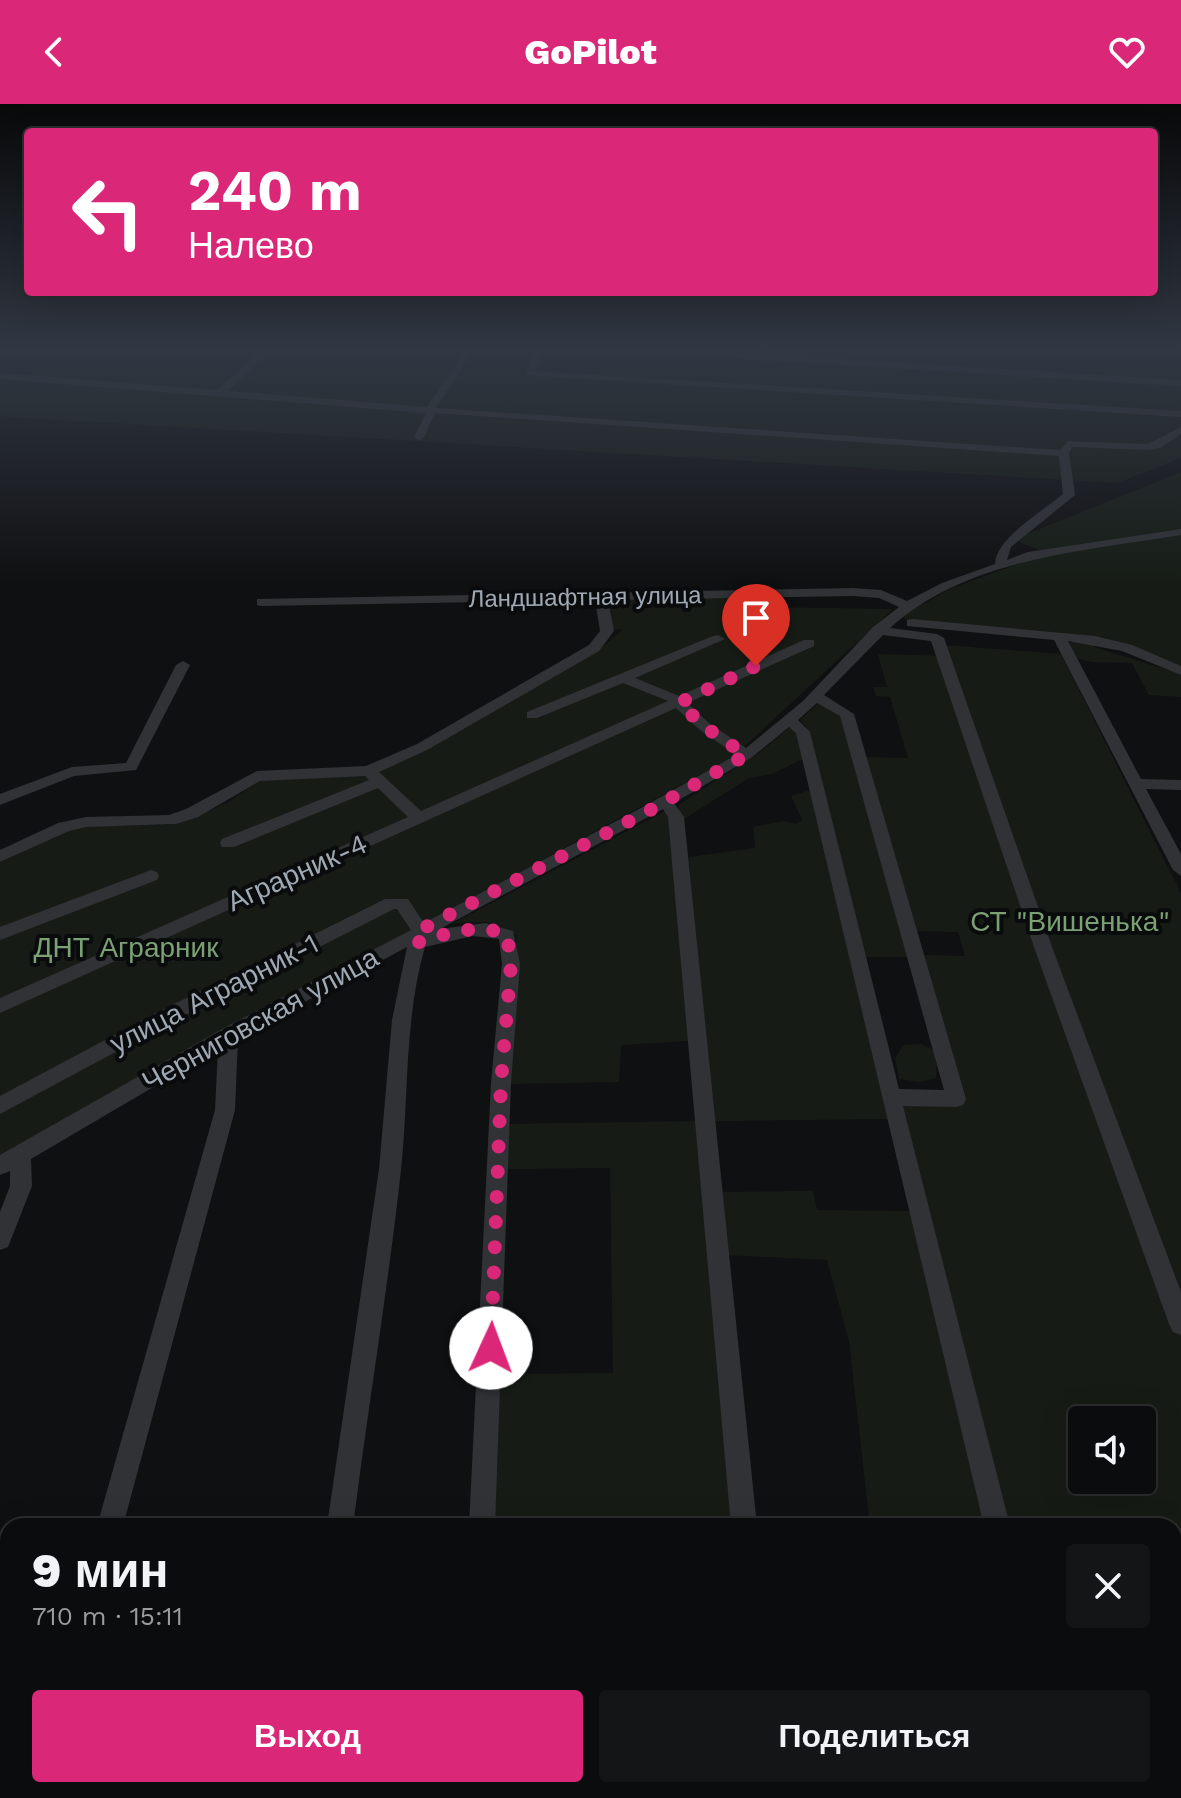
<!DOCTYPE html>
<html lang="ru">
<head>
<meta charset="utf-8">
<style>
	body { margin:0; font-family:"Work Sans",sans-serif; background:#141516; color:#f1f3f6; height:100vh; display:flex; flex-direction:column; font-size:30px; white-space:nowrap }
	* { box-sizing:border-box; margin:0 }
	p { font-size:26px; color:#9a9b9d }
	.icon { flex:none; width:44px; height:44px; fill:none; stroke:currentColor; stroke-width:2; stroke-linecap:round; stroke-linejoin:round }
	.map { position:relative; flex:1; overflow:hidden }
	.drawer { position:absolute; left:0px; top:1414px; width:1182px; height:280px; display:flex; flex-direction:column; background:#0b0c0d; border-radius:24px 24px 0 0; box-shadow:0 8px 32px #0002,0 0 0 2px #2b2c2e }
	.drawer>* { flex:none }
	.guide { position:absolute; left:24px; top:24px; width:1134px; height:168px; border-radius:8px; box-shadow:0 8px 32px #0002,0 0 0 2px #2b2c2e; background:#db2777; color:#fff; overflow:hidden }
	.buttons { position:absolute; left:1068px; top:1302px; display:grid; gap:16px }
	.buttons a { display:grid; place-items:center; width:88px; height:88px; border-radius:8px; background:#0b0c0d; box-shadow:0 8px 32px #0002,0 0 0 2px #2b2c2e; font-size:40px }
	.pin { position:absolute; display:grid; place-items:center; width:68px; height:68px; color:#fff; margin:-82px -34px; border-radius:50% 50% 50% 0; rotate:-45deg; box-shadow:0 0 8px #0007 }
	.pin .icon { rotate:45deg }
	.me { position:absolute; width:88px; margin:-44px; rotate:2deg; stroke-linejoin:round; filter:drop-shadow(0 0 6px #0008) }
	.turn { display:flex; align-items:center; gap:28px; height:168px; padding:0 32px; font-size:36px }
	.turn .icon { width:104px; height:104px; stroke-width:2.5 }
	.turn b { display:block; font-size:56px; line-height:68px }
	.round { display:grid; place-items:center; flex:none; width:84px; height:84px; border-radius:8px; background:#141516 }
	.summary { display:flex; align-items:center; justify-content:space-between; height:136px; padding:0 32px }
	h1 { font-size:48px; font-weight:800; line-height:60px }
	.primary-button { display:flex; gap:16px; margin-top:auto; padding:16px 32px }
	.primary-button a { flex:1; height:92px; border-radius:8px; background:#db2777; color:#fff; font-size:32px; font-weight:800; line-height:92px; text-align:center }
	.primary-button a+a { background:#141516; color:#f1f3f6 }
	header { display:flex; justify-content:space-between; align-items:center; height:104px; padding:0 32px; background:#db2777; color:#fff; font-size:36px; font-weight:800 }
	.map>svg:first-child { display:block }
	.green { fill:#161c15; fill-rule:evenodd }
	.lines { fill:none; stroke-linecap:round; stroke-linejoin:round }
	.minor { fill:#303236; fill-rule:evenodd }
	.route { stroke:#db2777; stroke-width:14; stroke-dasharray:0 25.2 }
	.labels { text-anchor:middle; stroke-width:8; stroke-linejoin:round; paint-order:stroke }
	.far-street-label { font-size:24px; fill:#9fa9b3; stroke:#0a0b0c }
	.street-label { font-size:28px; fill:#9fa9b3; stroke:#0a0b0c }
	.park-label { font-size:28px; fill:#7aa074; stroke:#0a0b0c }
</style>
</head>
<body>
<header><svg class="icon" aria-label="back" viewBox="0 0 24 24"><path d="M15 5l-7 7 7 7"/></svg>GoPilot<svg class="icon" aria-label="heart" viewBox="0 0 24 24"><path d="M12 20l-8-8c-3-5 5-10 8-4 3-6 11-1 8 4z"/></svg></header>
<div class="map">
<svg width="1181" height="1694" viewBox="0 0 1181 1694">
	<rect width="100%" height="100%" fill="#0f1011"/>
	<g class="green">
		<path d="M0 244H1181V354L1117 379 10 313 0 312Z"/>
		<path d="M1181 368V564L1116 539 907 516 901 512 952 484 1047 449 1019 438 1027 430Z"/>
		<path d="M752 493 754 503 893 505 733 653 107 990 0 1053V759L66 726 85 722 167 721 187 716 225 700 261 676 366 671 605 541 622 526 611 525 607 497 616 494Z"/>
		<path d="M1072 537 1094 539V543L1181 570V593L1149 591 1132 559 1092 558 1076 554 1069 542Z"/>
		<path d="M944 541 1061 550 1181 789V1694H1157L1154 1686H1174V1422H1009L900 998H959L918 851 965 852 958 828 912 827 863 653 908 654 890 593 876 592 873 583H887L878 550 948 552ZM1082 1316H1142V1376H1082Z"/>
		<path d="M820 598 842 612 912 853H865L808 627 800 616Z"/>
		<path d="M791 622 798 629 803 655 772 670 749 674 681 717 678 701 759 649Z"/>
		<path d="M807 687 813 689 891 1015 712 1017 696 870 689 753 755 744 753 723 782 717 797 720 802 716 791 692Z"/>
		<path d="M665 707 672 713 689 937 621 941 619 978 508 980 517 855 516 831 486 818 454 819Z"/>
		<path d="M921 940 937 948 936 974 920 978 899 975 895 954 904 941Z"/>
		<path d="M697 1017 733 1422H490L496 1270 613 1269 610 1064 504 1065 506 1020Z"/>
		<path d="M813 1087 817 1106 913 1107 989 1422H870L849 1237 827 1156 726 1151 719 1088Z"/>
		<path d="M780 1686H1053L1055 1694H781Z"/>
	</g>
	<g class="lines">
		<g class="minor">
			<path d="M264 244H273L228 287 427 303 467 244H475L436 304 1060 346 1068 337 1148 340 1181 323V330L1160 344 1148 346 1072 343 1069 349 1075 391 1011 443 1007 456 1028 448 1181 425V431C1083 447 968 454 890 524L937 530 944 534 1052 843 1181 1188V1231L1173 1228 1169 1220 1034 843 931 537 883 531 824 591 854 610 966 995 963 1001 956 1003 903 1002 1010 1422H984L796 629 789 623 751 654 674 699 684 713 757 1422H731L668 713 663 705 440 825 485 819 513 827 520 860 511 979 495 1422H469L491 979 502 860 499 835 473 832 425 843C404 915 409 992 401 1066 388 1185 368 1303 353 1422H327L379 1065 392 916 407 843 238 934 235 1006 123 1422H97L215 1006 218 945 31 1055 32 1082 8 1143 0 1146V1108L10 1082V1067L0 1071V1051L222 925 411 826 397 805H394L164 922 0 1010V992L150 912 385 795H408L424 819 639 705 736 651 700 626 676 604 0 909V894L408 713 378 684 234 743H222L220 739 222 735 369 676 365 672 260 677 198 713 176 720 86 723 69 727 0 758V746L58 719 86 713 169 711 186 705 257 667 366 662 417 640 589 541 600 527 595 496 261 502 257 501V495L853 484 881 486 907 497 942 479 995 460C995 435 1044 406 1063 390L1059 352 435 309 424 333 419 336 414 333 426 309 0 275V269L217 286ZM853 492 879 494 899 503 873 523 803 597 746 644 710 620 687 599 814 542V536H804L679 592 635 574 725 535 718 531 713 532 527 608V614H537L623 579 668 597 421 707 379 668 427 646 599 547 614 527 608 496ZM817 599 840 612 944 986 899 985 810 628 798 616Z"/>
			<path d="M538 244H546L534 267 1181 307V313L525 271Z"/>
			<path d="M615 244H660L1181 276V282L619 247Z"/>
			<path d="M912 515 1095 532 1132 541 1181 562V571L1122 547 1068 537 1141 675 1181 676V686L1146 685 1181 750V772L1173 766 1054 536 907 522V516Z"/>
			<path d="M183 557 190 561 136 666 74 672 0 701V690L72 663 126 659 176 561Z"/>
			<path d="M151 766 157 768 159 772 157 776 0 836V823Z"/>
			<path d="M22 1686H52L50 1694H20Z"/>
			<path d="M291 1686H321L320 1694H290Z"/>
			<path d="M452 1686H482L481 1694H451Z"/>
			<path d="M754 1686H784L785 1694H755Z"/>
			<path d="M1048 1686H1078L1080 1694H1050Z"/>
		</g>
	</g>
	<linearGradient id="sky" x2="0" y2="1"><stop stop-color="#080909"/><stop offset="0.51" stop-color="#313743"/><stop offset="1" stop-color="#313743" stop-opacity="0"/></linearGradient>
	<rect width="1181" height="481" fill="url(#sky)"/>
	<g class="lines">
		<path class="route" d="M491 1244 501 979 511 860 507 831C478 818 446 830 416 839L420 826 645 709 746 651 705 623 679 599 756 562"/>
	</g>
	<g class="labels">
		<g class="far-street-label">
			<text transform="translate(585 493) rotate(-1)" y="8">Ландшафтная улица</text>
		</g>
		<g class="street-label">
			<text transform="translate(297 768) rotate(-24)" y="10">Аграрник-4</text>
			<text transform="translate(214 889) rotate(-27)" y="10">улица Аграрник-1</text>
			<text transform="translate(260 915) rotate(-29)" y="10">Черниговская улица</text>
		</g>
		<g class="park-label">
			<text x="1070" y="827">СТ "Вишенька"</text>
			<text x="126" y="853">ДНТ Аграрник</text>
		</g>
	</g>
</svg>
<div class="buttons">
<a><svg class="icon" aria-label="sound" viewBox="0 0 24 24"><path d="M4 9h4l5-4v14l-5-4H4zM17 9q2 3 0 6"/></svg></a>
</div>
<div class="pin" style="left:756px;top:562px;background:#d93025"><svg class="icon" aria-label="arrive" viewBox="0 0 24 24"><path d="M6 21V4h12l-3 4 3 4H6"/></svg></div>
<svg class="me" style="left:491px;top:1244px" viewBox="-20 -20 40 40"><circle r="19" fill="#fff"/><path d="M0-13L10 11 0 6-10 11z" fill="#db2777"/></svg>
<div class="guide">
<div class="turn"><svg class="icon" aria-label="left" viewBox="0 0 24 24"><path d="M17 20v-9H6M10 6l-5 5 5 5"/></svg><div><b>240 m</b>Налево</div></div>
</div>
<section class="drawer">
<div class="summary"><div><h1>9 мин</h1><p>710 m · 15:11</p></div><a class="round"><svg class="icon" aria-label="close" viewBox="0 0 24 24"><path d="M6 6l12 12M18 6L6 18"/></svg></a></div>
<div class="primary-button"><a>Выход</a><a>Поделиться</a></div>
</section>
</div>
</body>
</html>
